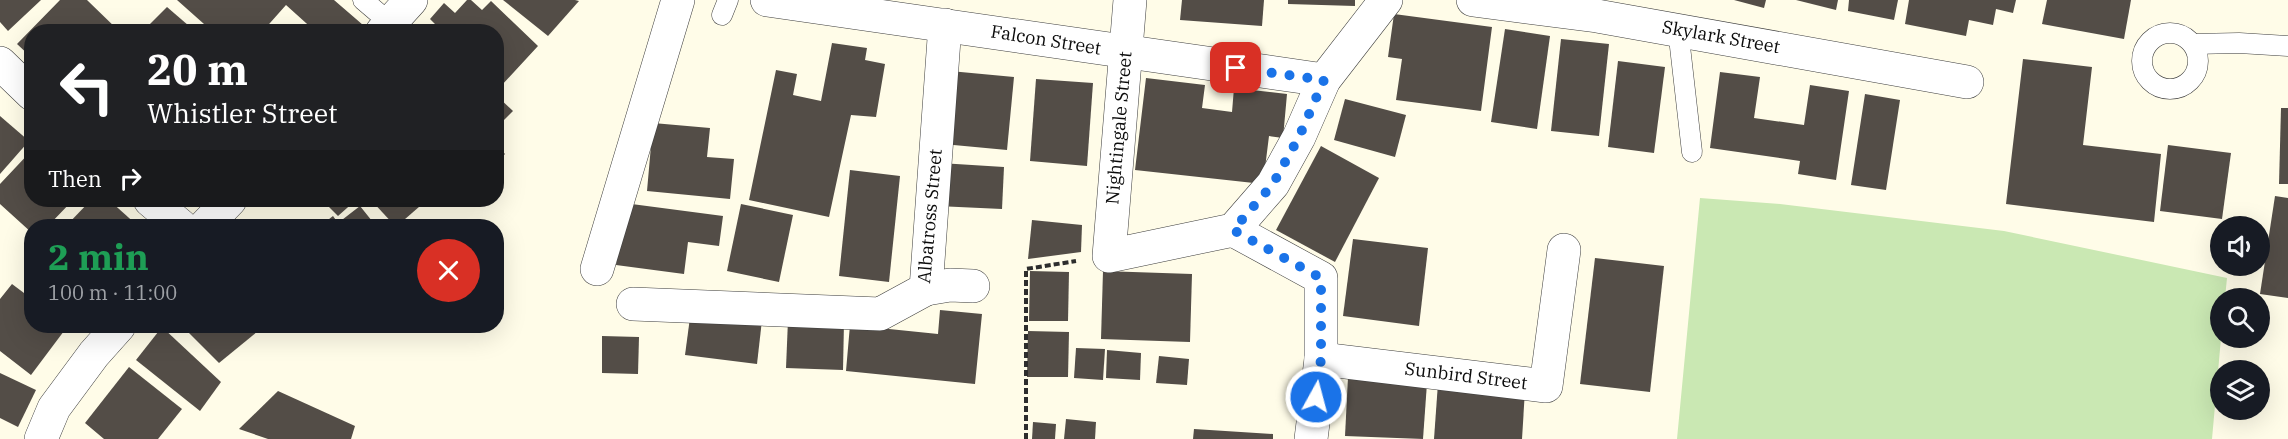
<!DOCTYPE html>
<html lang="en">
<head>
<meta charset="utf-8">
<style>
	body { margin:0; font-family:"IBM Plex Serif",serif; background:#20242c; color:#f1f3f6; height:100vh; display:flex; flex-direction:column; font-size:22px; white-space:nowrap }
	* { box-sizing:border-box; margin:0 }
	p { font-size:20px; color:#9ea1a6 }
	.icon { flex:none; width:33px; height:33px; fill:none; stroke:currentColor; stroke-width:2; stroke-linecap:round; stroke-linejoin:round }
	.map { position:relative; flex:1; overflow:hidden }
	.details { position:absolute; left:24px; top:219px; width:480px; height:114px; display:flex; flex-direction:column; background:#171b24; border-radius:24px; box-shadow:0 6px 24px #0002 }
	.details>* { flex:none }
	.banner { position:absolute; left:24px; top:24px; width:480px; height:183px; border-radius:24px; box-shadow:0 6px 24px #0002; background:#202124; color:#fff; overflow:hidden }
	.buttons { position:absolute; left:2210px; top:216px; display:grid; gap:12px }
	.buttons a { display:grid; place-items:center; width:60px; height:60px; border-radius:50%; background:#171b24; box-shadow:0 6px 24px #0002; font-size:30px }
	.pin { position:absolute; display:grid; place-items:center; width:51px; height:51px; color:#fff; margin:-26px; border-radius:12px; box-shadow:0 3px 9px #0006 }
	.me { position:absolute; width:66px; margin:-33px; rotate:7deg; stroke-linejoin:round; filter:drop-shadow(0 0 4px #0008) }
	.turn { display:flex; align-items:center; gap:21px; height:126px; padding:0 24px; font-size:27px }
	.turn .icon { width:78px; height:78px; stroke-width:2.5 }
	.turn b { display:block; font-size:42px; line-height:51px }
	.then { display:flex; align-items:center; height:57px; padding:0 24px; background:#0003; gap:12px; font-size:22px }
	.round { display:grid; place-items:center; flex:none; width:63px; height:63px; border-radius:32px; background:#20242c }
	.summary { display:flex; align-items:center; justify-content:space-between; height:102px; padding:0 24px }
	h1 { font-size:36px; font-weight:800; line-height:45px; color:#1e9e55 }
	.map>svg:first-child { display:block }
	.green { fill:#cae8b3 }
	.building { fill:#534d47 }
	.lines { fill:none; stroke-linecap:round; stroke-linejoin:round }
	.service-casing { stroke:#3e3e3e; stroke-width:21 }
	.minor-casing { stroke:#3e3e3e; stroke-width:34 }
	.path { stroke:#2d2d2d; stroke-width:4; stroke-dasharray:6 3; stroke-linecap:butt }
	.service { stroke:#fff; stroke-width:20 }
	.minor { stroke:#fff; stroke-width:33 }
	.route { stroke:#1a73e8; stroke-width:10; stroke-dasharray:0 18 }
	.labels { text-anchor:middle; stroke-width:6; stroke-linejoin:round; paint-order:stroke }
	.street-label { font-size:18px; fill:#0b0b0b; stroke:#fff }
</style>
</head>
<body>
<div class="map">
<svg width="2288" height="439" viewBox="0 0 2288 439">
	<rect width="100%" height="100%" fill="#fffce8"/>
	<path class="green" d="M1700 198 1780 204 2004 231 2227 278 2225 298H2220L2221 338 2212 439H1677Z"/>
	<g class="building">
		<path d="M0 0H41L8 31 0 22Z"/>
		<path d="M60 0H87L120 32H32V58L17 44Z"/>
		<path d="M177 0H334L363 25 357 32H316L286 5 262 32H251L245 26 240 32H213Z"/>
		<path d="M467 0H471L482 10 491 1 538 46 501 86 496 82V32H443L430 19 444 3 455 13Z"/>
		<path d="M503 0H575L579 1 548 36Z"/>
		<path d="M1182 0H1264L1262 26 1180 20Z"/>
		<path d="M1288 0H1355V6L1288 4Z"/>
		<path d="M1734 0H1766L1764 8Z"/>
		<path d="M1796 0H1838L1836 10Z"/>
		<path d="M1849 0H1898L1894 20 1848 11Z"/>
		<path d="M1909 0H2016L2013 13 1996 9 1993 25 1969 20 1966 36 1905 24Z"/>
		<path d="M2047 0H2131L2124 39 2042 24Z"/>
		<path d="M167 7 196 32H158L150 24Z"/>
		<path d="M1394 14 1492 27 1481 111 1396 100 1402 59 1388 57Z"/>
		<path d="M1505 29 1550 36 1537 129 1491 122Z"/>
		<path d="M1561 39 1609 44 1599 136 1551 131Z"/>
		<path d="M832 43 867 48 865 60 885 64 876 117 851 115 829 217 749 200 776 70 797 74 793 95 821 101Z"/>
		<path d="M2023 59 2092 67 2083 145 2161 154 2154 222 2006 204Z"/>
		<path d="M1618 61 1665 67 1654 153 1608 147Z"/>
		<path d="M950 71 1014 77 1007 150 943 144Z"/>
		<path d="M1720 72 1760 77 1754 118 1804 125 1810 85 1849 91 1836 180 1798 174 1800 161 1710 148Z"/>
		<path d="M1146 78 1205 85 1202 108 1232 112 1234 88 1287 94 1283 138 1269 136 1263 184 1135 170Z"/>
		<path d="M1036 79 1093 83 1087 166 1030 161Z"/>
		<path d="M1865 94 1900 100 1886 190 1851 185Z"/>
		<path d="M496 95 513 111 496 128Z"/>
		<path d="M1345 99 1406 115 1395 157 1334 140Z"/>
		<path d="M2281 108H2288V184H2279Z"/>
		<path d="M0 116 29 141 0 174Z"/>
		<path d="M653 123 710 128 707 157 734 159 730 199 647 191Z"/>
		<path d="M496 145 505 154 496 163Z"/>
		<path d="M2168 145 2231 153 2222 219 2160 211Z"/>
		<path d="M1321 146 1379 178 1335 262 1276 230Z"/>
		<path d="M32 150V200H73L48 226H32V233L0 204V184Z"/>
		<path d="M940 163 1004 167 1002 209 937 206Z"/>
		<path d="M850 170 900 176 889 282 839 276Z"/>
		<path d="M2275 196 2288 198V298L2260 294Z"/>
		<path d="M91 200H109L138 226H66Z"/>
		<path d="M322 200H356L338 216Z"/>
		<path d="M371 200H427L397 226H395Z"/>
		<path d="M624 203 723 216 719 246 688 242 684 274 616 265Z"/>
		<path d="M741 204 793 215 779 282 727 271Z"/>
		<path d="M360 206 376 226H320L333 216 338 223Z"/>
		<path d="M1032 220 1082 225 1081 252 1028 259Z"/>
		<path d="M1353 239 1428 248 1419 326 1343 316Z"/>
		<path d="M1595 258 1664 266 1650 392 1580 384Z"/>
		<path d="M1030 271 1069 272 1068 321H1029Z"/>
		<path d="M1103 271 1192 274 1190 342 1101 339Z"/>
		<path d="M12 284 32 299V326H65L67 327 31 375 0 351V299Z"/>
		<path d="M691 310 762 320 757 364 685 355Z"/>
		<path d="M940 310 982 314 975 384 846 371 850 325 938 334Z"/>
		<path d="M788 320 844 322 843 370 786 368Z"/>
		<path d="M182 326H261L263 327 219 363Z"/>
		<path d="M162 327 221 382 200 411 136 360Z"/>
		<path d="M1028 331 1069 332 1068 377H1027Z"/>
		<path d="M602 336 639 337 638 374 602 373Z"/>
		<path d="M1076 348 1105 349 1103 380 1074 378Z"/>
		<path d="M1107 350 1141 353 1140 380 1106 378Z"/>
		<path d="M1159 356 1189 359 1187 385 1156 383Z"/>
		<path d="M129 367 182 409 158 439H104L85 423Z"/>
		<path d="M0 373 36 390 18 427 0 418Z"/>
		<path d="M1348 377 1427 383 1423 439 1345 436Z"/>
		<path d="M1438 383 1525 390 1522 439H1434Z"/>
		<path d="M278 391 355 426 351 439H268L239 429Z"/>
		<path d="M1066 419 1096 422 1095 439H1064Z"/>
		<path d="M1033 422 1056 424 1055 439H1032Z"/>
		<path d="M1194 429 1273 434V439H1193Z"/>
	</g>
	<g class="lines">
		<defs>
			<g id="service">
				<path d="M363 0 390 23"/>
				<path d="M722 15 728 0"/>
				<path d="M1678 29 1692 152"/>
				<circle cx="2170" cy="61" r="28"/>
				<path d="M2193 44 2239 43 2288 46"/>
			</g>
			<g id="minor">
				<path d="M767 0 1324 80"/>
				<path d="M1130 0 1109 256 1233 230 1273 184 1299 137 1324 80 1386 0"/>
				<path d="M1473 0 1597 16 1967 82"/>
				<path d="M382 32 411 0"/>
				<path d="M0 63 32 94"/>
				<path d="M150 200 181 226"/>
				<path d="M205 226 230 200"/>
				<path d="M1233 230 1321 278V359L1311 439"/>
				<path d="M597 269 678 0"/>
				<path d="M926 289 950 285 973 286"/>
				<path d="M633 304 880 314 926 289 945 25"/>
				<path d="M1321 359 1546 386 1564 250"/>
				<path d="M41 439 54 408 94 354 119 326"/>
			</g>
		</defs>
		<use href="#service" class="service-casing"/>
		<use href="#minor" class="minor-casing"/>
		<path class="path" d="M1026 439V269L1076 261"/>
		<use href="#service" class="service"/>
		<use href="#minor" class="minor"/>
	</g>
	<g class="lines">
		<path class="route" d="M1236 68 1324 80 1299 137 1273 184 1233 230 1321 278V359L1316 397"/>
	</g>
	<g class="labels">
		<g class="street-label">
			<text transform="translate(1721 37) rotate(10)" y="6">Skylark Street</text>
			<text transform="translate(1046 40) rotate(9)" y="6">Falcon Street</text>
			<text transform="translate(1119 128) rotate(-85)" y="6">Nightingale Street</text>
			<text transform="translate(930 216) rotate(-85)" y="6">Albatross Street</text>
			<text transform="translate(1466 376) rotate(7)" y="6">Sunbird Street</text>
		</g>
	</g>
</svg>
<div class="buttons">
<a><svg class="icon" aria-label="sound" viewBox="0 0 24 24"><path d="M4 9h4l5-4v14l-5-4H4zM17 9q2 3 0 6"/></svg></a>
<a><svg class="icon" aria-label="search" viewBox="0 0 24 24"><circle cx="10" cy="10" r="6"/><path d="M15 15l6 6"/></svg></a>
<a><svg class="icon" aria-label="layers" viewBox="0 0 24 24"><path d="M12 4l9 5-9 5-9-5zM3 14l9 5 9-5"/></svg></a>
</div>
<div class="pin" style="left:1236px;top:68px;background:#d93025"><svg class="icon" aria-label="arrive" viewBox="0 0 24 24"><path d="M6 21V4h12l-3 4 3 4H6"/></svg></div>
<svg class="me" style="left:1316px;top:397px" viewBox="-20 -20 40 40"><circle r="17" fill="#1a73e8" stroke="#fff" stroke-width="3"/><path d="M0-11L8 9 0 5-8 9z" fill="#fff"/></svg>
<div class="banner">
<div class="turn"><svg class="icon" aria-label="left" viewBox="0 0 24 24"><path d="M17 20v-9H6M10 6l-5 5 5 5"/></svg><div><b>20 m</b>Whistler Street</div></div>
<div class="then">Then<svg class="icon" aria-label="right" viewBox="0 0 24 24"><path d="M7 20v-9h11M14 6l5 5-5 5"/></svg></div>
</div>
<section class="details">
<div class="summary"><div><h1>2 min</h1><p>100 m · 11:00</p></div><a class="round" style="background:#d93025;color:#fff"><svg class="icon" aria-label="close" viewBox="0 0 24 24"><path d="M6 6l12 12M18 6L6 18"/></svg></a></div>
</section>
</div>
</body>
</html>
